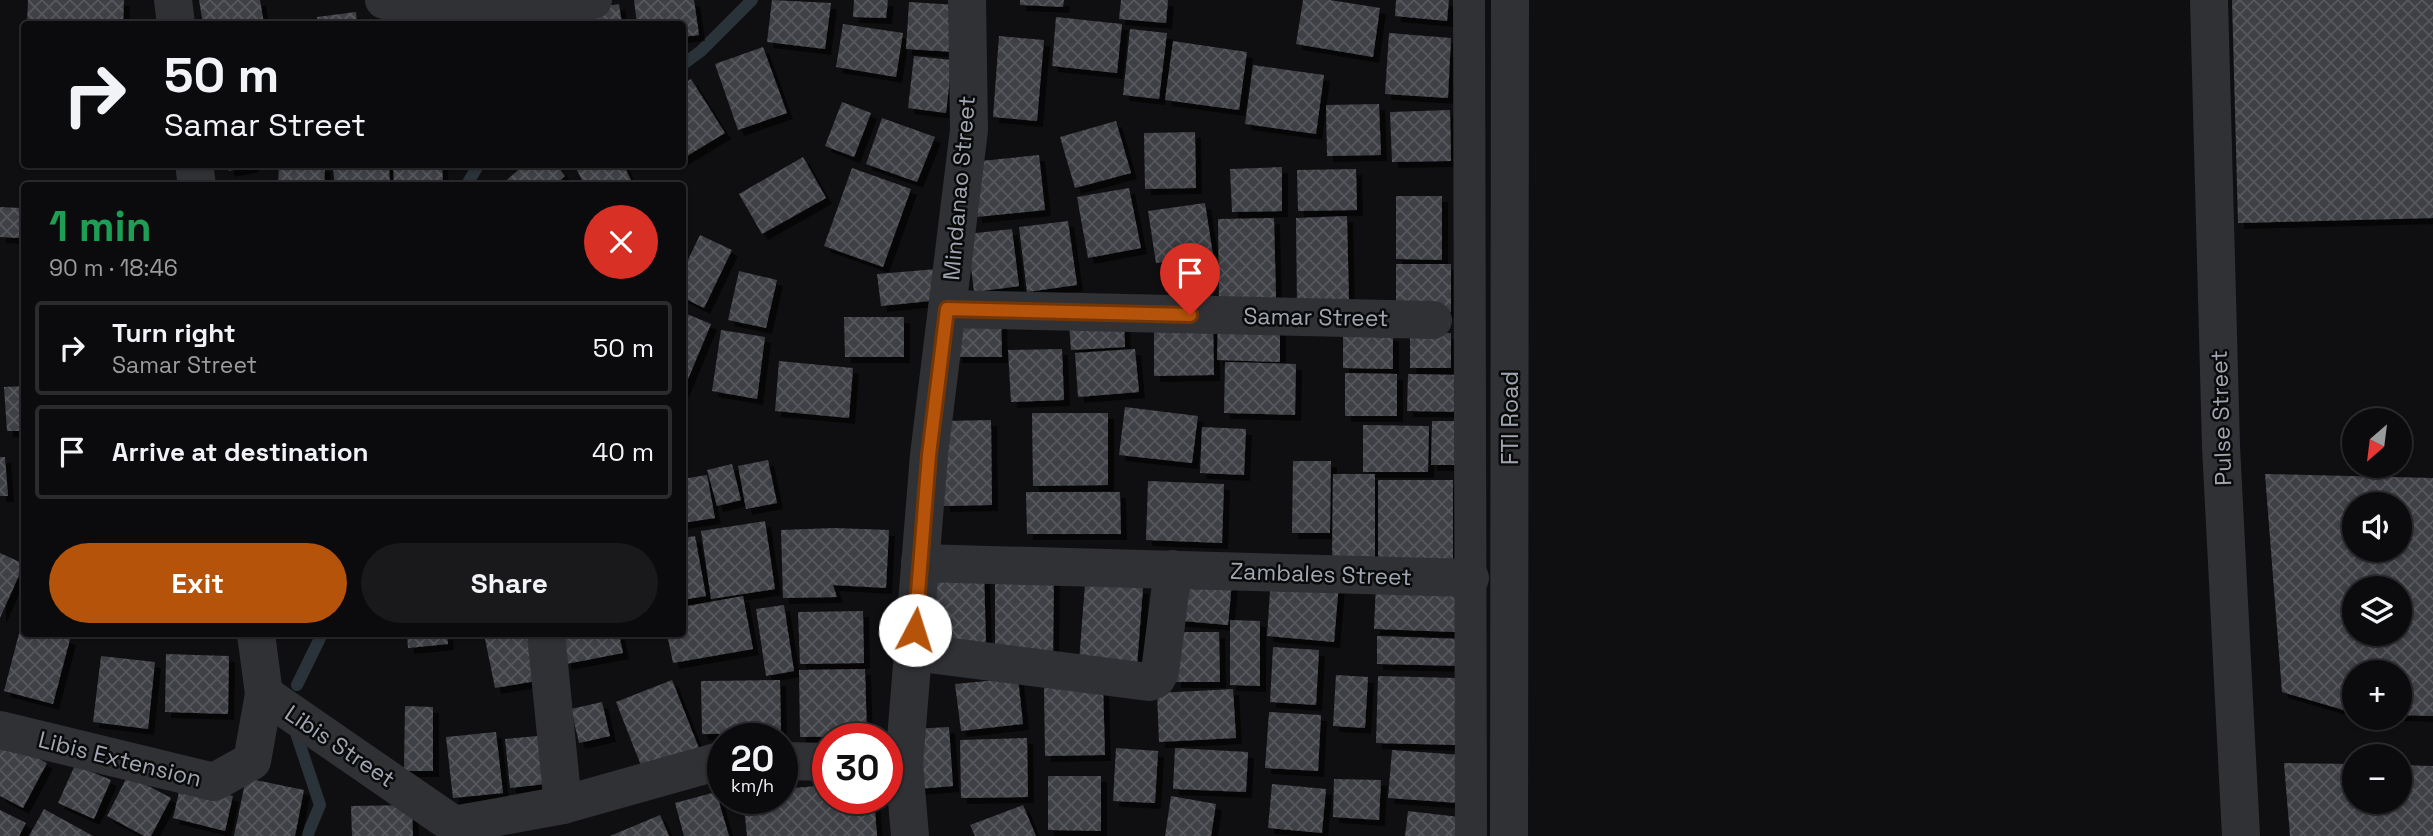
<!DOCTYPE html>
<html lang="en">
<head>
<meta charset="utf-8">
<style>
	body { margin:0; font-family:"Space Grotesk",sans-serif; background:#19191b; color:#f1f3f6; height:100vh; display:flex; flex-direction:column; font-size:26px; white-space:nowrap }
	* { box-sizing:border-box; margin:0 }
	p { font-size:23px; color:#9a9b9d }
	.icon { flex:none; width:38px; height:38px; fill:none; stroke:currentColor; stroke-width:2; stroke-linecap:round; stroke-linejoin:round }
	.map { position:relative; flex:1; overflow:hidden }
	.panel { position:absolute; left:21px; top:182px; width:665px; height:455px; display:flex; flex-direction:column; background:#0b0b0d; border-radius:7px; box-shadow:0 2px 5px #0004,0 0 0 2px #2b2b2e }
	.panel>* { flex:none }
	.top-card { position:absolute; left:21px; top:21px; width:665px; height:147px; border-radius:7px; box-shadow:0 2px 5px #0004,0 0 0 2px #2b2b2e; background:#0b0b0d; color:#f1f3f6; overflow:hidden }
	.needle { width:46px; rotate:208deg }
	.fabs { position:absolute; left:2342px; top:408px; display:grid; gap:14px }
	.fabs a { display:grid; place-items:center; width:70px; height:70px; border-radius:50%; background:#0b0b0d; box-shadow:0 2px 5px #0004,0 0 0 2px #2b2b2e; font-size:35px }
	.speed { position:absolute; left:707px; top:723px; display:flex; gap:14px; font-size:35px; font-weight:700; text-align:center }
	.speed>* { display:grid; place-content:center; width:91px; height:91px; border-radius:50%; background:#0b0b0d; box-shadow:0 2px 5px #0004,0 0 0 2px #2b2b2e; line-height:1 }
	.speed small { font-size:18px; font-weight:400 }
	.speed .limit { border:10px solid #d22; background:#fff; color:#111 }
	.pin { position:absolute; display:grid; place-items:center; width:60px; height:60px; color:#fff; margin:-72px -30px; border-radius:50% 50% 50% 0; rotate:-45deg; box-shadow:0 0 7px #0007 }
	.pin .icon { rotate:45deg }
	.me { position:absolute; width:77px; margin:-38px; rotate:5deg; stroke-linejoin:round; filter:drop-shadow(0 0 5px #0008) }
	.turn { display:flex; align-items:center; gap:24px; height:147px; padding:0 28px; font-size:32px }
	.turn .icon { width:91px; height:91px; stroke-width:2.5 }
	.turn b { display:block; font-size:49px; line-height:60px }
	.round { display:grid; place-items:center; flex:none; width:74px; height:74px; border-radius:37px; background:#19191b }
	.headline { display:flex; align-items:center; justify-content:space-between; height:119px; padding:0 28px }
	h1 { font-size:42px; font-weight:700; line-height:52px; color:#1e9e55 }
	.action { display:flex; gap:14px; margin-top:auto; padding:14px 28px }
	.action a { flex:1; height:80px; border-radius:42px; background:#b45309; color:#fff; font-size:28px; font-weight:700; line-height:80px; text-align:center }
	.action a+a { background:#19191b; color:#f1f3f6 }
	ul { padding:0; list-style:none }
	li { display:flex; align-items:center; gap:21px; height:94px; margin:0 14px 10px; padding:0 14px; border:4px solid #2b2b2e; border-radius:7px }
	li div { flex:1 }
	li b { display:block; font-size:26px }
	li em { font-style:normal }
	.map>svg:first-child { display:block }
	.lines { fill:none; stroke-linecap:round; stroke-linejoin:round }
	.stream { stroke:#293339; stroke-width:12 }
	.building { fill:url(#building-cross-hatch); fill-rule:evenodd; filter:url(#shadow) }
	.pedestrian { stroke:#303135; stroke-width:32 }
	.minor { stroke:#303135; stroke-width:38 }
	.tertiary { stroke:#303135; stroke-width:38 }
	.route-casing { stroke:#753606; stroke-width:18 }
	.route { stroke:#b45309; stroke-width:12 }
	.labels { text-anchor:middle; stroke-width:5; stroke-linejoin:round; paint-order:stroke }
	.street-label { font-size:23px; fill:#a0a7b2; stroke:#0a0a0b }
</style>
</head>
<body>
<div class="map">
<svg width="2433" height="836" viewBox="0 0 2433 836">
	<defs>
		<pattern id="building-cross-hatch" width="8" height="8" patternUnits="userSpaceOnUse" patternTransform="scale(1.75)"><rect width="8" height="8" fill="#3e3f44"/><path d="M0 0l8 8M0 8l8-8" fill="none" stroke="#57585d"/></pattern>
		<filter id="shadow"><feDropShadow dx="6" dy="6" stdDeviation="0" flood-color="#0009"/></filter>
	</defs>
	<rect width="100%" height="100%" fill="#0f0f11"/>
	<g class="lines">
		<g class="stream">
			<path d="M682 65 701 51 752 0"/>
			<path d="M466 186 479 164"/>
			<path d="M297 685 322 634"/>
			<path d="M294 727 320 805 307 836"/>
		</g>
	</g>
	<g class="building">
		<path d="M28 0H124L123 24H27Z"/>
		<path d="M199 0H260L264 24H203Z"/>
		<path d="M634 0H694L699 35 682 37V24H637Z"/>
		<path d="M772 0 831 3 825 49 767 42Z"/>
		<path d="M854 0H888L886 18 853 17Z"/>
		<path d="M1020 0H1064L1063 7 1020 5Z"/>
		<path d="M1121 0H1168L1166 23 1119 19Z"/>
		<path d="M1303 0H1330L1380 8 1373 57 1296 44Z"/>
		<path d="M1396 0H1449L1447 21 1395 16Z"/>
		<path d="M2232 0H2433V218L2238 223Z"/>
		<path d="M909 2 957 5 955 52 906 49Z"/>
		<path d="M619 4 622 24H530L529 19Z"/>
		<path d="M477 9 480 24H438L437 16Z"/>
		<path d="M356 12 357 24H318L317 17Z"/>
		<path d="M1056 17 1122 24 1117 73 1052 66Z"/>
		<path d="M525 18V24H493L492 21Z"/>
		<path d="M843 24 903 33 896 77 836 67Z"/>
		<path d="M1130 29 1167 33 1159 99 1123 95Z"/>
		<path d="M1389 33 1451 38 1448 98 1385 94Z"/>
		<path d="M999 36 1044 40 1037 121 993 117Z"/>
		<path d="M1173 41 1247 52 1239 110 1165 100Z"/>
		<path d="M763 47 787 113 738 130 715 64Z"/>
		<path d="M914 56 952 60 946 113 908 108Z"/>
		<path d="M1253 65 1324 75 1316 134 1245 124Z"/>
		<path d="M691 79 725 133 682 159V85Z"/>
		<path d="M842 102 871 113 854 157 825 146Z"/>
		<path d="M1379 104 1381 155 1327 156 1326 105Z"/>
		<path d="M1450 110 1451 161 1392 162 1390 112Z"/>
		<path d="M882 118 935 137 917 182 866 164Z"/>
		<path d="M1116 121 1131 173 1075 188 1060 137Z"/>
		<path d="M1195 132 1196 188 1145 189 1144 133Z"/>
		<path d="M1039 155 1045 210 976 217 971 162Z"/>
		<path d="M803 157 826 198 762 234 739 194Z"/>
		<path d="M227 164H253V166L229 171Z"/>
		<path d="M279 164 325 166 324 186H278Z"/>
		<path d="M389 164 390 186H335L333 168Z"/>
		<path d="M393 164H442L443 186H394Z"/>
		<path d="M525 164H556L565 176 554 186H500Z"/>
		<path d="M623 164 634 186H585L575 166Z"/>
		<path d="M1282 167V211L1232 212 1230 169Z"/>
		<path d="M852 168 911 189 883 267 824 246Z"/>
		<path d="M1356 169 1357 210 1298 211 1297 170Z"/>
		<path d="M1129 188 1141 248 1088 258 1077 197Z"/>
		<path d="M1396 196H1442V260L1396 259Z"/>
		<path d="M1205 203 1213 255 1156 263 1148 211Z"/>
		<path d="M0 207 21 208 19 238 0 237Z"/>
		<path d="M1347 216 1349 304 1297 305 1296 218Z"/>
		<path d="M1274 218 1276 299 1219 300 1218 219Z"/>
		<path d="M1068 221 1077 285 1027 292 1019 227Z"/>
		<path d="M1012 229 1019 286 974 292 967 234Z"/>
		<path d="M700 235 732 250 704 308 682 297V272Z"/>
		<rect x="1396" y="264" width="55" height="48"/>
		<path d="M937 269 940 300 881 306 877 274Z"/>
		<path d="M739 271 777 280 766 328 728 320Z"/>
		<path d="M682 312 711 324 683 391H682Z"/>
		<path d="M955 314H1001L1002 357H956Z"/>
		<path d="M844 317H904V357H845Z"/>
		<path d="M1213 317 1214 375 1154 376V318Z"/>
		<path d="M1124 320 1125 347 1071 350 1069 323Z"/>
		<path d="M1218 320 1280 321V362L1217 360Z"/>
		<path d="M721 330 765 337 757 399 712 391Z"/>
		<rect x="1410" y="333" width="41" height="35"/>
		<path d="M1343 335H1393V369L1343 368Z"/>
		<path d="M1062 349 1064 400 1011 402 1008 350Z"/>
		<path d="M1135 349 1139 392 1078 397 1075 353Z"/>
		<path d="M779 361 853 368 849 418 775 411Z"/>
		<path d="M1225 362 1296 364 1295 415 1224 413Z"/>
		<path d="M1345 373 1397 374V416H1345Z"/>
		<path d="M1408 374 1464 375V412L1407 411Z"/>
		<path d="M24 386V431H7L4 387Z"/>
		<path d="M1125 407 1198 416 1192 463 1119 455Z"/>
		<path d="M1032 413H1108V485L1033 486Z"/>
		<path d="M991 420 992 505 944 506 943 421Z"/>
		<path d="M1432 421H1466V465H1431Z"/>
		<path d="M1363 425 1429 426 1428 472H1363Z"/>
		<path d="M1202 427 1246 429 1244 475 1200 473Z"/>
		<path d="M0 457H5L8 496H0Z"/>
		<path d="M768 460 777 503 746 509 738 466Z"/>
		<path d="M1293 461H1331L1330 533H1292Z"/>
		<path d="M732 464 741 500 717 506 707 470Z"/>
		<path d="M1333 474H1375V561H1332Z"/>
		<path d="M2265 474 2433 478V716L2399 715V672H2354V713L2282 692ZM2354 504H2399V550H2354ZM2354 588H2399V634H2354Z"/>
		<path d="M707 475 715 518 682 523V479Z"/>
		<rect x="1378" y="480" width="75" height="80"/>
		<path d="M1148 481 1224 484 1222 543 1146 540Z"/>
		<path d="M1026 492H1120L1121 534H1027Z"/>
		<path d="M765 521 775 589 711 599 701 531Z"/>
		<path d="M834 528 889 530 886 588 833 585 837 597 783 598 781 530Z"/>
		<path d="M695 536 706 596 682 600V538Z"/>
		<path d="M0 553 24 564 0 618Z"/>
		<path d="M984 568 986 647 934 648 932 569Z"/>
		<path d="M995 570 1054 571 1053 659 995 658Z"/>
		<path d="M1175 577 1232 582 1228 625 1170 620Z"/>
		<path d="M1271 577 1339 583 1334 642 1267 636Z"/>
		<path d="M1376 583 1457 586 1455 632 1374 629Z"/>
		<path d="M1085 584 1143 588 1137 666 1079 662Z"/>
		<path d="M743 596 753 649 673 663 667 634H682V607Z"/>
		<path d="M784 605 794 671 766 676 756 609Z"/>
		<path d="M863 611 864 663 800 664 798 612Z"/>
		<path d="M1230 620 1260 621V686L1230 685Z"/>
		<path d="M21 626 24 627V634H50L70 639 53 704 4 691Z"/>
		<path d="M1174 632H1219L1220 682H1175Z"/>
		<path d="M407 634H447L448 644 408 648Z"/>
		<path d="M484 634H527L536 681 495 688Z"/>
		<path d="M560 634H619L623 653 566 664Z"/>
		<path d="M1377 636 1464 639 1463 666 1377 664Z"/>
		<path d="M1273 647 1319 650 1316 705 1270 702Z"/>
		<path d="M166 654 229 656 228 714 165 712Z"/>
		<path d="M101 656 155 662 148 729 93 722Z"/>
		<path d="M865 669 867 736 800 737 799 670Z"/>
		<path d="M1336 675 1368 677 1365 728 1333 726Z"/>
		<path d="M1378 676 1457 678 1456 745 1376 743Z"/>
		<path d="M1018 678 1023 724 961 731 955 684Z"/>
		<path d="M672 680 702 756 646 778 616 702Z"/>
		<path d="M780 680 781 733 702 734 701 681Z"/>
		<path d="M1103 684 1105 755 1045 756 1044 685Z"/>
		<path d="M1233 689 1236 738 1159 742 1157 693Z"/>
		<path d="M602 702 610 736 579 743 571 709Z"/>
		<path d="M405 706 433 707V771H404Z"/>
		<path d="M1269 712 1321 715 1318 771 1265 768Z"/>
		<path d="M949 727 953 786 917 789 912 729Z"/>
		<path d="M496 732 503 793 453 798 446 737Z"/>
		<path d="M548 735 554 783 510 788 505 739Z"/>
		<path d="M0 738 47 763 23 808 0 796Z"/>
		<path d="M1027 738 1028 797 961 798 960 740Z"/>
		<path d="M1116 748 1158 751 1155 803 1113 801Z"/>
		<path d="M1175 748 1248 752 1246 792 1173 789Z"/>
		<path d="M1392 750 1462 755 1459 803 1388 798Z"/>
		<path d="M2284 763 2354 764V802H2399V765L2433 766V836H2290Z"/>
		<path d="M75 765 111 780 94 819 58 803Z"/>
		<path d="M128 775 171 798 151 836H144L107 816Z"/>
		<path d="M1048 776H1101V831L1048 830Z"/>
		<path d="M246 778 304 790 295 836H234Z"/>
		<path d="M1334 779 1381 780 1379 820 1333 817Z"/>
		<path d="M181 783 233 796 225 831 173 818Z"/>
		<path d="M1272 784 1326 789 1322 833 1268 828Z"/>
		<path d="M828 785V798H874L877 836H747L743 798H782V789Z"/>
		<path d="M716 792 729 836H684L675 803Z"/>
		<path d="M1171 796 1216 804 1211 836H1165Z"/>
		<path d="M412 805 413 836H352L351 806Z"/>
		<path d="M1023 805 1036 836H975L970 825Z"/>
		<path d="M44 809 93 836H29Z"/>
		<path d="M0 810 26 823 19 836H0Z"/>
		<path d="M1408 811 1468 818 1466 836H1405Z"/>
		<path d="M660 815 669 836H610Z"/>
	</g>
	<g class="lines">
		<path class="pedestrian" d="M1469 0 1471 836"/>
		<g class="minor">
			<path d="M173 0 176 24"/>
			<path d="M384 0 411 4 593 0"/>
			<path d="M2209 0 2221 446 2241 836"/>
			<path d="M194 164 197 186"/>
			<path d="M947 309 1433 320"/>
			<path d="M920 563 1470 578"/>
			<path d="M546 634 563 805"/>
			<path d="M913 652 1149 682 1156 679 1160 672 1173 569"/>
			<path d="M264 694 454 825 464 836"/>
			<path d="M0 730 214 782 252 761 264 694 256 634"/>
			<path d="M782 761 828 762"/>
			<path d="M454 825 563 805 723 760"/>
			<path d="M910 836 904 764 929 455 969 130 967 0"/>
		</g>
		<path class="tertiary" d="M1509 836 1510 0"/>
	</g>
	<g class="lines">
		<defs>
			<path id="route" d="M915 630 929 455 947 309 1190 315"/>
		</defs>
		<use href="#route" class="route-casing"/>
		<use href="#route" class="route"/>
	</g>
	<g class="labels">
		<g class="street-label">
			<text transform="translate(959 188) rotate(-85)" y="8">Mindanao Street</text>
			<text transform="translate(1316 317) rotate(1)" y="8">Samar Street</text>
			<text transform="translate(1510 418) rotate(-90)" y="8">FTI Road</text>
			<text transform="translate(2221 418) rotate(-92)" y="8">Pulse Street</text>
			<text transform="translate(1321 574) rotate(2)" y="8">Zambales Street</text>
			<text transform="translate(340 746) rotate(34)" y="8">Libis Street</text>
			<text transform="translate(120 759) rotate(14)" y="8">Libis Extension</text>
		</g>
	</g>
</svg>
<div class="fabs">
<a><svg class="needle" viewBox="-14 -14 28 28"><path d="M0-13l5 13h-10z" fill="#e53935"/><path d="M0 13l5-13h-10z" fill="#9a9b9d"/></svg></a>
<a><svg class="icon" aria-label="sound" viewBox="0 0 24 24"><path d="M4 9h4l5-4v14l-5-4H4zM17 9q2 3 0 6"/></svg></a>
<a><svg class="icon" aria-label="layers" viewBox="0 0 24 24"><path d="M12 4l9 5-9 5-9-5zM3 14l9 5 9-5"/></svg></a>
<a>+</a>
<a>−</a>
</div>
<div class="speed"><div>20<small>km/h</small></div><div class="limit">30</div></div>
<div class="pin" style="left:1190px;top:315px;background:#d93025"><svg class="icon" aria-label="arrive" viewBox="0 0 24 24"><path d="M6 21V4h12l-3 4 3 4H6"/></svg></div>
<svg class="me" style="left:915px;top:630px" viewBox="-20 -20 40 40"><circle r="19" fill="#fff"/><path d="M0-13L10 11 0 6-10 11z" fill="#b45309"/></svg>
<div class="top-card">
<div class="turn"><svg class="icon" aria-label="right" viewBox="0 0 24 24"><path d="M7 20v-9h11M14 6l5 5-5 5"/></svg><div><b>50 m</b>Samar Street</div></div>
</div>
<section class="panel">
<div class="headline"><div><h1>1 min</h1><p>90 m · 18:46</p></div><a class="round" style="background:#d93025;color:#fff"><svg class="icon" aria-label="close" viewBox="0 0 24 24"><path d="M6 6l12 12M18 6L6 18"/></svg></a></div>
<ul>
<li><svg class="icon" aria-label="right" viewBox="0 0 24 24"><path d="M7 20v-9h11M14 6l5 5-5 5"/></svg><div><b>Turn right</b><p>Samar Street</p></div><em>50 m</em></li>
<li><svg class="icon" aria-label="arrive" viewBox="0 0 24 24"><path d="M6 21V4h12l-3 4 3 4H6"/></svg><div><b>Arrive at destination</b></div><em>40 m</em></li>
</ul>
<div class="action"><a>Exit</a><a>Share</a></div>
</section>
</div>
</body>
</html>
